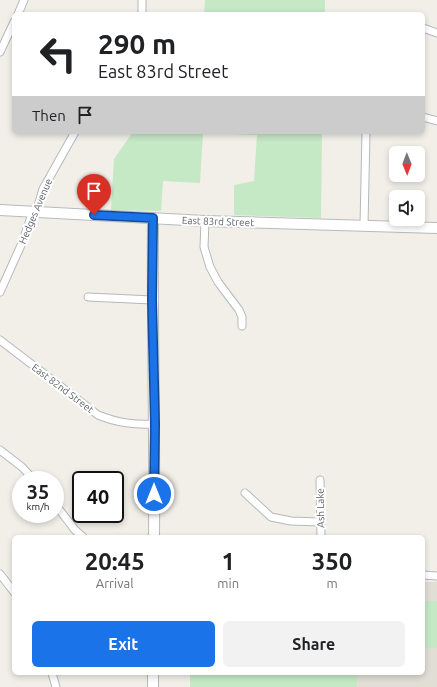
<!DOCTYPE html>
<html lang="en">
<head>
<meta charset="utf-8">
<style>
	body { margin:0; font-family:Ubuntu,sans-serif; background:#f2f2f2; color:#202124; height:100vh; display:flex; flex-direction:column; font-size:15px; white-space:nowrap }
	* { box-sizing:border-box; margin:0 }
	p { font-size:13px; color:#757577 }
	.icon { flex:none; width:22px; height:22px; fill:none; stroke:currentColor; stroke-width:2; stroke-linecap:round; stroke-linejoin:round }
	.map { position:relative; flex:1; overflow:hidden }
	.details { position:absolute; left:12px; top:535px; width:413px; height:140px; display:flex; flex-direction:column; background:#fff; border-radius:6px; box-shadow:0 2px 6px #0003 }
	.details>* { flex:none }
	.top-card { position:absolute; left:12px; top:12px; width:413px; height:122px; border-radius:6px; box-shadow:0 2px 6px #0003; background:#fff; color:#202124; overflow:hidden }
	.needle { width:26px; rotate:179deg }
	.buttons { position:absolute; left:389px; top:146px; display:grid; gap:8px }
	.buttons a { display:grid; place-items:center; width:36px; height:36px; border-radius:6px; background:#fff; box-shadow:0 2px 6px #0003; font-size:20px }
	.speed { position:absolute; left:12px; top:471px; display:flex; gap:8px; font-size:20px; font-weight:700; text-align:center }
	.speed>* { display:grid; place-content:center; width:52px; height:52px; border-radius:50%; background:#fff; box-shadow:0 2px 6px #0003; line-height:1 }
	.speed small { font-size:10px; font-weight:400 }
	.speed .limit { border:2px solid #111; border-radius:6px; background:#fff; color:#111 }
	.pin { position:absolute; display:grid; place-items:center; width:34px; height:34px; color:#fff; margin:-41px -17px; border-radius:50% 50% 50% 0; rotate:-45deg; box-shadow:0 0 4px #0007 }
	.pin .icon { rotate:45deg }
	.me { position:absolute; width:44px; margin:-22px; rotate:0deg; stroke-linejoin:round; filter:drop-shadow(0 0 3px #0008) }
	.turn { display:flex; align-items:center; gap:14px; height:84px; padding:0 20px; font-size:18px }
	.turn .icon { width:52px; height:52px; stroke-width:2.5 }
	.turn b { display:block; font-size:28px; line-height:34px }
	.then { display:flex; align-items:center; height:38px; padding:0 20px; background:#0003; gap:8px; font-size:15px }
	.eta { display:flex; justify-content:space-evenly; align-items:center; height:68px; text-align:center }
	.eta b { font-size:24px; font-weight:700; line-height:28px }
	.cta { display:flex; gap:8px; margin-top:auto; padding:8px 20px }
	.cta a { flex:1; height:46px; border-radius:6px; background:#1a73e8; color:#fff; font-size:16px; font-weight:700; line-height:46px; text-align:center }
	.cta a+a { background:#f2f2f2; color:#202124 }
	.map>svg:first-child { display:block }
	.education { fill:#e1ded6 }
	.green { fill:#c5e8c5 }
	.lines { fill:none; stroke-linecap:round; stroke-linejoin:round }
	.street-casing { stroke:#b5b8bc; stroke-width:9 }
	.secondary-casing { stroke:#b6babf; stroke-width:12 }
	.street { stroke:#fff; stroke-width:7 }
	.secondary { stroke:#fff; stroke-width:10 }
	.route-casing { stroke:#114b97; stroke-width:10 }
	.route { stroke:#1a73e8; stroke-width:7 }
	.labels { text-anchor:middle; stroke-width:4; stroke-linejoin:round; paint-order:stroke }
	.street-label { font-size:10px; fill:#5f6368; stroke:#fff }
</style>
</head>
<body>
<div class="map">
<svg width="437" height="687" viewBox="0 0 437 687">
	<rect width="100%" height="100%" fill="#f1efe8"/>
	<path class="education" d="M423 582H437V687H357L358 673H423Z"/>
	<g class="green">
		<path d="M205 0H325V14H204Z"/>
		<path d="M133 132H322L321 218 234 215V185L254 181 257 135 203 133 200 183 163 181 161 211 111 210 114 159Z"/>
		<rect x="423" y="601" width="14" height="47"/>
		<path d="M190 673H358L357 687H190Z"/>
	</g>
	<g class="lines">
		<defs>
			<g id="street">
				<path d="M18 14 24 0"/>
				<path d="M142 14V0"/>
				<path d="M423 28 437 33"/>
				<path d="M0 52 14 22"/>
				<path d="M423 117 437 121"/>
				<path d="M205 221 204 247 210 267 218 282 239 310 242 317V326"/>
				<path d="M364 225 366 132"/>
				<path d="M0 292 22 243 31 217 38 206 43 189 75 132"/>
				<path d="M88 297 152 300"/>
				<path d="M0 340 98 415C118 423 134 425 155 424"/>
				<path d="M0 450 22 467 34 480"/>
				<path d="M320 480 321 537"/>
				<path d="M245 493 271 517 291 521 320 522"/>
				<path d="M55 504 75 530 83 537"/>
				<path d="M0 574 14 592"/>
				<path d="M423 575 437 576"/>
				<path d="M52 673 56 687"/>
			</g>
			<g id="secondary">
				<path d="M0 210 205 221 437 228"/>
				<path d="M153 218C152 324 155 431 154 537"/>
				<path d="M153 687V673"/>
			</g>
		</defs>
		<use href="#street" class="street-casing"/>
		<use href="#secondary" class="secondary-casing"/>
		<use href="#street" class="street"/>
		<use href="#secondary" class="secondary"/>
	</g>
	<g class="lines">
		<defs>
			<path id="route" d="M94 215 153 218 152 300 155 424 154 494"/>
		</defs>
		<use href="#route" class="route-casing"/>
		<use href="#route" class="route"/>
	</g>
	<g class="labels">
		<g class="street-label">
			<text transform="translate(35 211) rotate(-67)" y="4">Hedges Avenue</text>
			<text transform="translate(218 221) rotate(2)" y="4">East 83rd Street</text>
			<text transform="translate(63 388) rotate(37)" y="4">East 82nd Street</text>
			<text transform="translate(320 508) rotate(-91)" y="4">Ash Lake</text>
		</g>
	</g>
</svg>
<div class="buttons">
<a><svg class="needle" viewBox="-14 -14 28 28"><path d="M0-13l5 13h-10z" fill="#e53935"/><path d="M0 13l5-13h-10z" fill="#757577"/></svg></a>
<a><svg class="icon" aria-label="sound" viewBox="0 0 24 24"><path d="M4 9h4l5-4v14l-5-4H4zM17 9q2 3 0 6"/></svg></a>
</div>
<div class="speed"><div>35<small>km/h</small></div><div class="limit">40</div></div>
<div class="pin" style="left:94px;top:215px;background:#d93025"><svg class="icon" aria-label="arrive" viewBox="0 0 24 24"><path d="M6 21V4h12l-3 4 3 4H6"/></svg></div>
<svg class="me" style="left:154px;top:494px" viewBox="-20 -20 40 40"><circle r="17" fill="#1a73e8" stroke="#fff" stroke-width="3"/><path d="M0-11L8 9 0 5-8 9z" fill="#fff"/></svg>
<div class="top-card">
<div class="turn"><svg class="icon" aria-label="left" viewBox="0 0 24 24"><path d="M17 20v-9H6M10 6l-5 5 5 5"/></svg><div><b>290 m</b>East 83rd Street</div></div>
<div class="then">Then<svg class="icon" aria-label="arrive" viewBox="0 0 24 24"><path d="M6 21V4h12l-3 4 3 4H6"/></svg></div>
</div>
<section class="details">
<div class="eta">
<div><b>20:45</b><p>Arrival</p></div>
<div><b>1</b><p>min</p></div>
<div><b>350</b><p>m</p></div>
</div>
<div class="cta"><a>Exit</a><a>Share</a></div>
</section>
</div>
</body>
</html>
